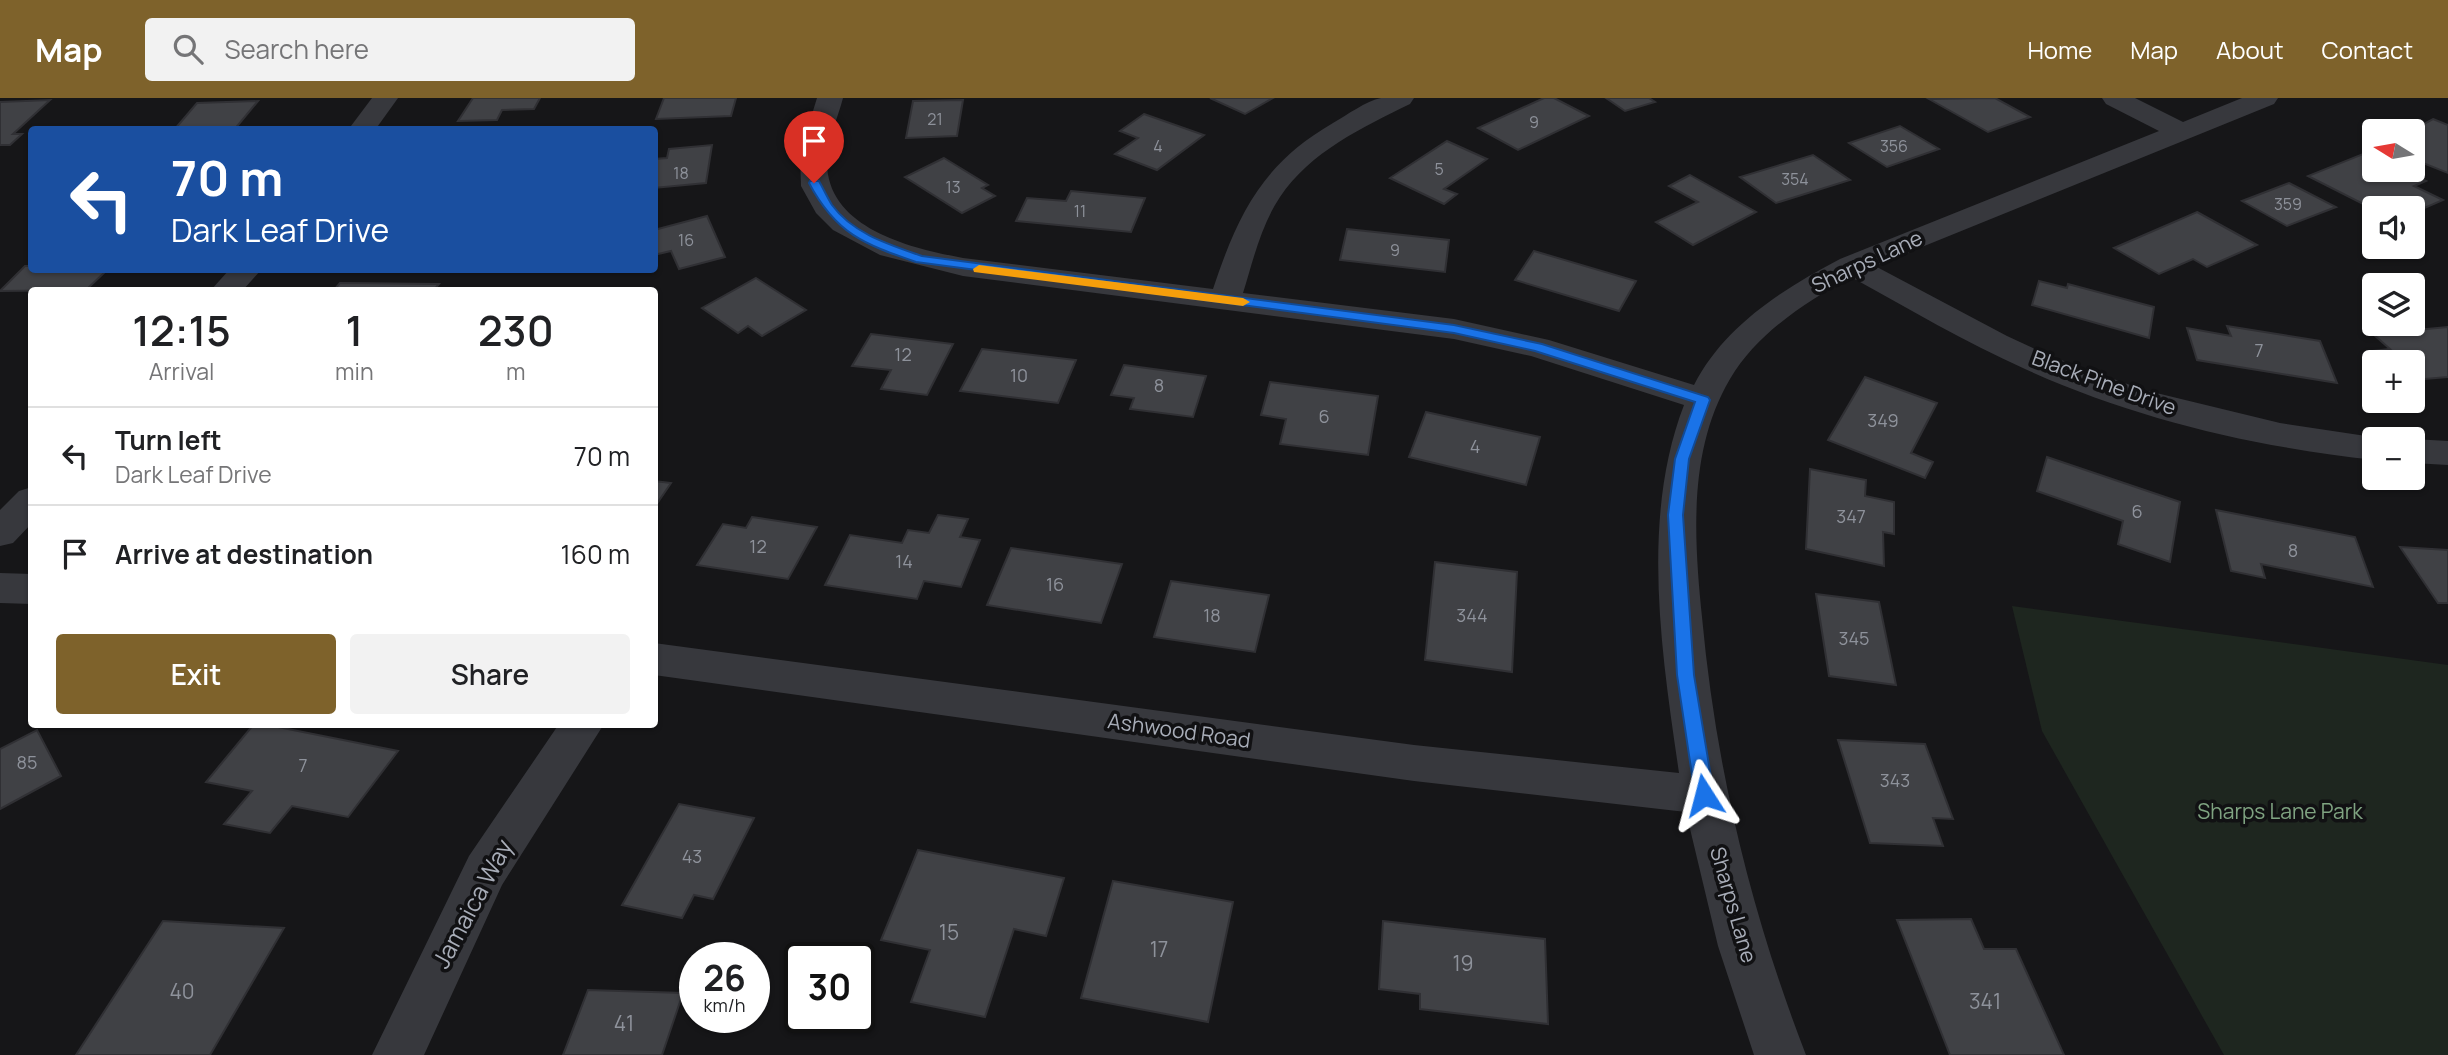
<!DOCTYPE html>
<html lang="en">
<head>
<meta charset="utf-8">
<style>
	body { margin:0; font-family:Manrope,sans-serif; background:#f2f2f2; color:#202124; height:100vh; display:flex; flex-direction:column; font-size:26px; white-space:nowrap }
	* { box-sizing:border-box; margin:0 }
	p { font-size:23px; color:#757577 }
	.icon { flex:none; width:38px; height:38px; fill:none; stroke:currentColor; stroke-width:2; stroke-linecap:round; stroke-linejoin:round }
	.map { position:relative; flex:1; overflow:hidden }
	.sheet { position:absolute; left:28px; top:189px; width:630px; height:441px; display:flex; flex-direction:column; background:#fff; border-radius:7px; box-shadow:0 2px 5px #0004 }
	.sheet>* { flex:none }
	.top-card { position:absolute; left:28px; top:28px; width:630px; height:147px; border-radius:7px; box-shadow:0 2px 5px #0004; background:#1a4fa0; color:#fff; overflow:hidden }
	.needle { width:46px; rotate:281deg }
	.controls { position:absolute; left:2362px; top:21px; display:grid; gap:14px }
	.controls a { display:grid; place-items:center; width:63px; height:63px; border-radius:7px; background:#fff; box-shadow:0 2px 5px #0004; font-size:35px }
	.speed { position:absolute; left:679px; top:844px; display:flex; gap:14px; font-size:35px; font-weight:700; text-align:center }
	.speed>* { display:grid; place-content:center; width:91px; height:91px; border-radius:50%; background:#fff; box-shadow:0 2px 5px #0004; line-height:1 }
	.speed small { font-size:18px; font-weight:400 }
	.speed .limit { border:4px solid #111; border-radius:10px; background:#fff; color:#111 }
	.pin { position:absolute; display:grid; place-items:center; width:60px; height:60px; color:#fff; margin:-72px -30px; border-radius:50% 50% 50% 0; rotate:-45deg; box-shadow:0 0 7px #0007 }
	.pin .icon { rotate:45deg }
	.me { position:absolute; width:77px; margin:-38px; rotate:351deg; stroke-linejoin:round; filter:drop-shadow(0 0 5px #0008) }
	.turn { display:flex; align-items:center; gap:24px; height:147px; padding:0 28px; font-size:32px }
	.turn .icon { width:91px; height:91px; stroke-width:2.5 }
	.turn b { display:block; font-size:49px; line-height:60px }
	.eta { display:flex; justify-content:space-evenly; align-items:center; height:119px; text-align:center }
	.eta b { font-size:42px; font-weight:600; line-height:49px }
	.primary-button { display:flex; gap:14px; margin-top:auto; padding:14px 28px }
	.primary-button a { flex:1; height:80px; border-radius:7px; background:#7e622b; color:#fff; font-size:28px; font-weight:600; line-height:80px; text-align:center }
	.primary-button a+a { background:#f2f2f2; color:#202124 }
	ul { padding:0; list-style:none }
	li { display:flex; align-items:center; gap:21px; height:98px; padding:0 28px; border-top:2px solid #e0e0e0 }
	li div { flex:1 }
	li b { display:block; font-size:26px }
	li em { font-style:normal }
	header { display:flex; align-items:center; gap:42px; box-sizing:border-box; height:98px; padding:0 35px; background:#7e622b; color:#fff }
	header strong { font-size:33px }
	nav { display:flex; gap:38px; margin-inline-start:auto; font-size:24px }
	.search { width:490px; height:63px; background:#f2f2f2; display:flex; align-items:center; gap:18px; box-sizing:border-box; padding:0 24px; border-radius:7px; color:#757577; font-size:26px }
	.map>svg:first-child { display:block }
	.green { fill:#1e261f }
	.building { fill:#404145; stroke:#303034; stroke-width:2 }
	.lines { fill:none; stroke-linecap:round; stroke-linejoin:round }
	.minor { fill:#37383d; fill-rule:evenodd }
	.route { fill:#1a73e8; stroke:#114b97; stroke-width:2 }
	.slow { fill:#f59e0b }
	.labels { text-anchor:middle; stroke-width:7; stroke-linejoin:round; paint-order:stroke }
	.far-number-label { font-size:16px; fill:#8e929b }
	.number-label { font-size:18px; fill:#8e929b }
	.street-label { font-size:21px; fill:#a8adb8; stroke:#111113 }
	.park-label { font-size:21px; fill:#7fa381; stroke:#111113 }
	.near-number-label { font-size:21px; fill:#8e929b }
	.near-street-label { font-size:24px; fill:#a8adb8; stroke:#111113 }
</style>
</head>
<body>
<header>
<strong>Map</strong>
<div class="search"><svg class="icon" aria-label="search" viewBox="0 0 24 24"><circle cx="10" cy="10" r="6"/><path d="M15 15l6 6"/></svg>Search here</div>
<nav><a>Home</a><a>Map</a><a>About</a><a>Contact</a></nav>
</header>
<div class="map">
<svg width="2448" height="957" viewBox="0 0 2448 957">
	<rect width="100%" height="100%" fill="#161618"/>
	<path class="green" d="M2012 508 2448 567V957H2224L2042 633Z"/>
	<g class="building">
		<path d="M473 0H540L534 11 502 12 497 22 458 23Z"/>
		<path d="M664 0H736L731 18 656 21Z"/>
		<path d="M1210 0H1273L1245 16Z"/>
		<path d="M1544 0H1554L1589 18 1518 52 1478 30Z"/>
		<path d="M1606 0H1649L1655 4 1625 13Z"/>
		<path d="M1995 0 2030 19 1988 34 1929 1Z"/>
		<path d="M50 2 13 36H22L10 47H0V4Z"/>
		<path d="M963 2 957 38 906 40 913 3Z"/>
		<path d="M258 3 234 32H174L197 5Z"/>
		<path d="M1144 16 1204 37 1157 72 1115 56 1138 40 1120 33Z"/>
		<path d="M2433 21 2448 27V75L2413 61V33H2411Z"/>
		<path d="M1900 28 1939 51 1887 69 1849 45Z"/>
		<path d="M1447 43 1487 61 1444 91 1457 96 1444 106 1390 80Z"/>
		<path d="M712 47 706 85 654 90V61L667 60 669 51Z"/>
		<path d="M2368 54 2375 58V72H2404L2426 83 2414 88 2443 102 2413 115V110L2375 112 2308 78Z"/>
		<path d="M1813 57 1850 82 1776 105 1740 79Z"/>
		<path d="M944 60 988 87 982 90 995 98 962 115 905 79Z"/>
		<path d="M1690 77 1756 114 1693 147 1656 124 1698 104 1669 88Z"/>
		<path d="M2289 85 2336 109 2287 128 2242 103Z"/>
		<path d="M1071 93 1145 100 1131 134 1016 123 1027 100 1066 103Z"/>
		<path d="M2197 114 2257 147 2207 169 2193 161 2159 176 2114 150Z"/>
		<path d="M707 118 725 159 679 171 671 153 654 157V132Z"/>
		<path d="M1347 131 1449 142 1445 174 1340 162Z"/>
		<path d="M1534 153 1636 183 1619 213 1515 182Z"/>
		<path d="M25 168H32V172H107L86 192 0 193Z"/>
		<path d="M756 180 806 212 762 238 748 228 738 235 702 210Z"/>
		<path d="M2039 183 2067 190 2068 186 2154 209 2149 240 2032 207Z"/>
		<path d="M340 185 439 186 434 192H334Z"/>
		<path d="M2227 228 2320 243 2337 285 2197 262 2187 230 2231 238Z"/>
		<path d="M2448 229V279L2413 282V264H2385L2372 253 2390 251 2373 236Z"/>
		<path d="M871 236 953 246 927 297 881 291 891 272 852 268Z"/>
		<path d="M982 251 1076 262 1058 305 960 293Z"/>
		<path d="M1124 267 1206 278 1193 319 1130 311 1134 300 1111 297Z"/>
		<path d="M1865 279 1937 305 1911 355 1933 364 1925 380 1828 342Z"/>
		<path d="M1270 284 1378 298 1368 357 1280 346 1286 321 1261 317Z"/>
		<path d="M1426 314 1540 339 1526 387 1409 359Z"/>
		<path d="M2047 359 2180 404 2170 464 2118 446 2123 423 2037 393Z"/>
		<path d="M1810 371 1866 382 1865 398 1894 404V436L1883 434 1884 468 1806 451Z"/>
		<path d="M654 383 671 385 654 410Z"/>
		<path d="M2216 412 2355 439 2373 489 2261 466 2265 480 2231 473Z"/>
		<path d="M938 417 968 421 960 439 980 442 961 489 924 483 917 501 825 487 850 437 902 445 908 432 929 435Z"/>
		<path d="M752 419 817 429 788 481 697 467 723 426 746 430Z"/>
		<path d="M2400 449 2448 452V505H2438Z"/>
		<path d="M1011 450 1122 466 1101 525 987 507Z"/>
		<path d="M1435 464 1517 474 1512 574 1425 562Z"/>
		<path d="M1171 483 1269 497 1255 554 1154 539Z"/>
		<path d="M1816 496 1879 504 1896 587 1829 578Z"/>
		<path d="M254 626H263L398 653 348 719 292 708 270 735 224 726 252 693 206 684Z"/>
		<path d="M37 632 61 678 0 711V651Z"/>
		<path d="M1838 642 1925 646 1953 721 1933 720 1943 748 1870 745Z"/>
		<path d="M679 706 754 720 713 801 694 797 682 820 622 807Z"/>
		<path d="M918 752 1064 780 1046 838 1014 831 985 919 911 904 930 852 881 842Z"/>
		<path d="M1113 783 1233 804 1208 924 1081 900Z"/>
		<path d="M1971 821 1984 851H2016L2064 957H1950L1897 822Z"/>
		<path d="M163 823 284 830 210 957H76Z"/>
		<path d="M1383 823 1545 841 1548 926 1420 911V896L1379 891Z"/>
		<path d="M588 892 683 895 662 957H563Z"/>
	</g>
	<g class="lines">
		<g class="minor">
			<path d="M372 0H398L375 32H348Z"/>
			<path d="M817 0H843C838 20 827 42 827 63 826 130 910 150 963 160L1213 191C1238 116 1262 66 1333 25 1347 17 1366 3 1381 0 1391 0 1404 0 1414 0L1410 6C1363 29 1310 54 1280 99 1261 127 1253 163 1243 195L1454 221 1549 242 1694 287C1724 228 1783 191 1840 161L2159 33 2106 6 2102 0H2135L2183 24 2242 0H2278L2274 6 1875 168 2007 238 2050 258 2144 292 2280 325 2386 341H2375V362C2255 349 2135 321 2025 271 1965 244 1909 211 1851 179 1806 204 1757 235 1730 281 1688 352 1694 440 1702 519 1716 671 1751 815 1806 957H1754L1718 848 1686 714 1414 683 654 577V545L1414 647 1679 675C1662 558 1640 421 1684 307L1531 258 1454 241 963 178 880 157 833 132 816 115 801 88 800 55Z"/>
			<path d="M229 172H261L243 192H211Z"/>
			<path d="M2412 341H2413L2448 343V367L2413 365Z"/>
			<path d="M32 389V425L13 445 0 448V412L19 393Z"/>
			<path d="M0 475 32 476V506L0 505Z"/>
			<path d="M559 626H604L502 787 424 957H372L469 758Z"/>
		</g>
	</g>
	<path class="route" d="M810 83H819C823 90 827 99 832 107 853 136 891 147 922 158L1454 227 1542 246 1708 299 1710 302 1689 361 1683 417 1694 577 1714 697 1711 703 1704 705 1698 703 1695 697 1677 577 1668 417 1675 361 1695 304 1535 253 1454 235 916 164C864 146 836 136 809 85Z"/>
	<path class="slow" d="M979 167 1243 200 1250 204 1243 208 974 174 973 171Z"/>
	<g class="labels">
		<g class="far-number-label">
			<text x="935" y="27">21</text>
			<text x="1534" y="30">9</text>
			<text x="1158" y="54">4</text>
			<text x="1894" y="54">356</text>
			<text x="1439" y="77">5</text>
			<text x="681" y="81">18</text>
			<text x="1795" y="87">354</text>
			<text x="953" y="95">13</text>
			<text x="2288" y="112">359</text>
			<text x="1080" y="119">11</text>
			<text x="686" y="148">16</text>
			<text x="1395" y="158">9</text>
		</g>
		<g class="number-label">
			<text x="2259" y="259">7</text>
			<text x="903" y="263">12</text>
			<text x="1019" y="284">10</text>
			<text x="1159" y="294">8</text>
			<text x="1324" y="325">6</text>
			<text x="1883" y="329">349</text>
			<text x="1475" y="355">4</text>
			<text x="2137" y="420">6</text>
			<text x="1851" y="425">347</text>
			<text x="758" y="455">12</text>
			<text x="2293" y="459">8</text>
			<text x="904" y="470">14</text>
			<text x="1055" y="493">16</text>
			<text x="1212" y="524">18</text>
			<text x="1472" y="524">344</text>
			<text x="1854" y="547">345</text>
			<text x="27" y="671">85</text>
			<text x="303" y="674">7</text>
			<text x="1895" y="689">343</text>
			<text x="692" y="765">43</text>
		</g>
		<g class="street-label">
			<text transform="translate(1867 164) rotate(-25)" y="7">Sharps Lane</text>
			<text transform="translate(2104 285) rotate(20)" y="7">Black Pine Drive</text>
			<text transform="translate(1179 633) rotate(8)" y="7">Ashwood Road</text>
			<text transform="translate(1733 807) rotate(74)" y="7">Sharps Lane</text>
		</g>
		<g class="park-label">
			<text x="2280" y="721">Sharps Lane Park</text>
		</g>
		<g class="near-number-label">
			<text x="949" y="842">15</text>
			<text x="1159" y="859">17</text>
			<text x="1463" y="873">19</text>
			<text x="182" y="901">40</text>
			<text x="1985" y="911">341</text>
			<text x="624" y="933">41</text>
		</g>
		<g class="near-street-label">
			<text transform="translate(473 806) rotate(-62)" y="8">Jamaica Way</text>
		</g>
	</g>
</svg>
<div class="controls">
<a><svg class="needle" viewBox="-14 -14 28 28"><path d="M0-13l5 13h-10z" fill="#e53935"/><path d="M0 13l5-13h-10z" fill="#757577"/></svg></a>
<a><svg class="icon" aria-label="sound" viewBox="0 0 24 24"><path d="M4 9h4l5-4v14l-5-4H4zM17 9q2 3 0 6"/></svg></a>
<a><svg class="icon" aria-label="layers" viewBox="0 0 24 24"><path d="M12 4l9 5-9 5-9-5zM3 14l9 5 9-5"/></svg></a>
<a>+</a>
<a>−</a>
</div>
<div class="speed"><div>26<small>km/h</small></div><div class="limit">30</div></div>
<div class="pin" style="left:814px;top:85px;background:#d93025"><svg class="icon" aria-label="arrive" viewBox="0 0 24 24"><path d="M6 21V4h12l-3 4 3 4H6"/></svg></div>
<svg class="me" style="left:1704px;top:697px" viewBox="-20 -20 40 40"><path d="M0-17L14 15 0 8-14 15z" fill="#1a73e8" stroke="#fff" stroke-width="4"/></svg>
<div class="top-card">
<div class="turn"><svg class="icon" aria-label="left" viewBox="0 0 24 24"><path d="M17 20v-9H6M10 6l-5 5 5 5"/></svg><div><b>70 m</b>Dark Leaf Drive</div></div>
</div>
<section class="sheet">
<div class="eta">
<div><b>12:15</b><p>Arrival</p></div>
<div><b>1</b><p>min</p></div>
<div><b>230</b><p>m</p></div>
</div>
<ul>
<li><svg class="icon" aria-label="left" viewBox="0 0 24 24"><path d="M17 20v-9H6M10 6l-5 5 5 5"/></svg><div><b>Turn left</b><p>Dark Leaf Drive</p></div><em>70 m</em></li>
<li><svg class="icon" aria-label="arrive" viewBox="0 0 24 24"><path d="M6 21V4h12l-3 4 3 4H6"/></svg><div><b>Arrive at destination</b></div><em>160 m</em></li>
</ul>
<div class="primary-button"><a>Exit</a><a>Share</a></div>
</section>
</div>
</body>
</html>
